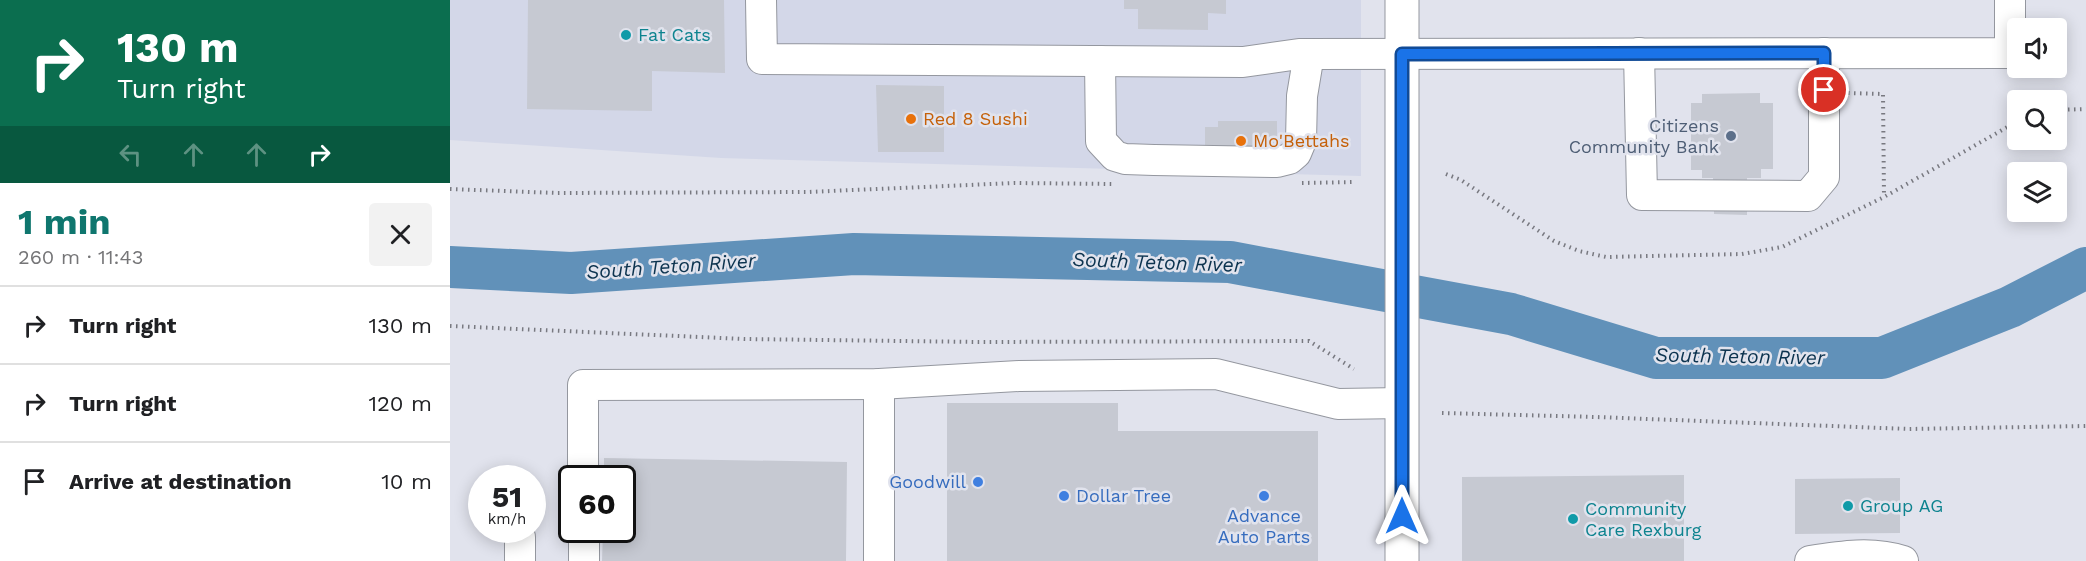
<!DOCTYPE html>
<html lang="en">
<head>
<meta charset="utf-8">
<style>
	body { margin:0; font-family:"Work Sans",sans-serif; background:#f2f2f2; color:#202124; height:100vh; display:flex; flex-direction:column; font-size:22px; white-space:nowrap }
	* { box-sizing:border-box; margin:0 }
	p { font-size:20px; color:#757577 }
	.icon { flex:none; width:33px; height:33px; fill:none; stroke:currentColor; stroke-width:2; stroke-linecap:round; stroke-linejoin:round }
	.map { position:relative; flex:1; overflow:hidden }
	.details { display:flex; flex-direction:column; background:#fff; width:450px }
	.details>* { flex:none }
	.banner { background:#0b6e4f; color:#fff; overflow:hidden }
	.fabs { position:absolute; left:1557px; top:18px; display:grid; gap:12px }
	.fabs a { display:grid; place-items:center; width:60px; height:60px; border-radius:6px; background:#fff; box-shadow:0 3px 15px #0003; font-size:30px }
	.speed { position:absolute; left:18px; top:465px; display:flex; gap:12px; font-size:30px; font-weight:700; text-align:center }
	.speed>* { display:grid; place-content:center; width:78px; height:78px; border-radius:50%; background:#fff; box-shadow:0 3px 15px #0003; line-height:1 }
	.speed small { font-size:15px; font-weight:400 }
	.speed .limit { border:3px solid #111; border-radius:9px; background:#fff; color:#111 }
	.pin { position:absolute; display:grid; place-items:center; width:51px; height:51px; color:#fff; margin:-26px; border:3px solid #fff; border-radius:50%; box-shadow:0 2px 6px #0007 }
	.me { position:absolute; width:66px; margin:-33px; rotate:0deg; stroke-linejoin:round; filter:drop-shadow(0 0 4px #0008) }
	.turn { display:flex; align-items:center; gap:21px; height:126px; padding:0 18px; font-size:27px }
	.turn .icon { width:78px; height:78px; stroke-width:2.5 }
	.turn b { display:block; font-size:42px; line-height:51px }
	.lanes { display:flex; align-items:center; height:57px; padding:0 18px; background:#0003; justify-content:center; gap:30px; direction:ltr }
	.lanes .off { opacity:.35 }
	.round { display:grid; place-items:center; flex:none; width:63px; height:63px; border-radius:6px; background:#f2f2f2 }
	.head { display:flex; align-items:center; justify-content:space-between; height:102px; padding:0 18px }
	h1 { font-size:36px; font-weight:700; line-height:45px; color:#0f766e }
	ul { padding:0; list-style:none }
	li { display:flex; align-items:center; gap:18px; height:78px; padding:0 18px; border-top:2px solid #e0e0e0 }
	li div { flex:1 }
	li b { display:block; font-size:22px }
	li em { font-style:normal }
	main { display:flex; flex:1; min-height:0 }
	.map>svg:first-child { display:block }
	.built { fill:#d3d7e8 }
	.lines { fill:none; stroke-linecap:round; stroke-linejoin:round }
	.river { stroke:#6191b9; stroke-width:42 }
	.building { fill:#c6c9d2 }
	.minor-casing { stroke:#94979f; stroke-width:32 }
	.major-casing { stroke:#94979f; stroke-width:35 }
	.path { stroke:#787980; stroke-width:4; stroke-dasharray:1.5 4.5; stroke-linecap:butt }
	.minor { stroke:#fff; stroke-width:30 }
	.major { stroke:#fff; stroke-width:33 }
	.route-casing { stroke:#114b97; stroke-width:15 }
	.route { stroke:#1a73e8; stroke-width:10 }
	.culture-dot { fill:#0f9aa8; stroke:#e1e3ed; stroke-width:2 }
	.food-dot { fill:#e8710a; stroke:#e1e3ed; stroke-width:2 }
	.service-dot { fill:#5c6f8a; stroke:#e1e3ed; stroke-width:2 }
	.shop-dot { fill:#3f7fe0; stroke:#e1e3ed; stroke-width:2 }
	.labels { text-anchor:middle; stroke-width:5; stroke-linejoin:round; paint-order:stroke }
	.culture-label { font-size:18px; fill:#0d838f; stroke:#e1e3ed; text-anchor:start }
	.food-label { font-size:18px; fill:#c56008; stroke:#e1e3ed; text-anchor:start }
	.service-label { font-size:18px; fill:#4e5e75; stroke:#e1e3ed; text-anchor:end }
	.shop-label { font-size:18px; fill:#366cbe; stroke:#e1e3ed; text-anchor:end }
	.water-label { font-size:20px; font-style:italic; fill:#0c334f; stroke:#e1e3ed }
</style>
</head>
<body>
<main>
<section class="details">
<div class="banner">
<div class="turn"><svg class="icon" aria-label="right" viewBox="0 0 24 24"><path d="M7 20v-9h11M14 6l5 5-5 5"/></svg><div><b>130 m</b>Turn right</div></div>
<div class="lanes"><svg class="icon off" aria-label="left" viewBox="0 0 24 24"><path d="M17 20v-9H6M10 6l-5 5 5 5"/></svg><svg class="icon off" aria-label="ahead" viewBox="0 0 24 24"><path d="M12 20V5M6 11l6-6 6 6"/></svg><svg class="icon off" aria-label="ahead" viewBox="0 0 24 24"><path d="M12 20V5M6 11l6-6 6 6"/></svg><svg class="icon" aria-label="right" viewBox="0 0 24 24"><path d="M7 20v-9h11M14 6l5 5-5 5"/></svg></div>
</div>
<div class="head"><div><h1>1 min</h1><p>260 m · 11:43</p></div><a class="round"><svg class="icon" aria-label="close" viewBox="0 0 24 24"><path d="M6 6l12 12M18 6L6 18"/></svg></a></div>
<ul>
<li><svg class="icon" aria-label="right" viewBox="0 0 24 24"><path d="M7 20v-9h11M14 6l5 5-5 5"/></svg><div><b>Turn right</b></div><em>130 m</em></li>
<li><svg class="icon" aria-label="right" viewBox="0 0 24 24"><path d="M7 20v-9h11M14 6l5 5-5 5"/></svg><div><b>Turn right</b></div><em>120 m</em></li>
<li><svg class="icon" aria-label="arrive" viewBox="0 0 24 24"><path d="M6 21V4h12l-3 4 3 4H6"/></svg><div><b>Arrive at destination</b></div><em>10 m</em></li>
</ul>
</section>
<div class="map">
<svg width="1636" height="561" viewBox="0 0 1636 561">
	<rect width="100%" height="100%" fill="#e1e3ed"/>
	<path class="built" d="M0 0H911V176L271 158 0 140Z"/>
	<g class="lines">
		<path class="river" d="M0 267 121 273 404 254 780 262 1061 314 1206 358H1432L1560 307 1636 268"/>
	</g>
	<g class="building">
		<path d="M78 0H274L275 73 202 71V111L77 109Z"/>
		<path d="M674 0H776V14L758 13V30L688 29V9H674Z"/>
		<path d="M426 85 494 86V152H428Z"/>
		<path d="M1310 93V103H1323V169H1311V178H1297V215L1264 214 1263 178H1252V170H1241V103H1252V94Z"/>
		<path d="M768 121H827V155H755V127H768Z"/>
		<path d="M497 403H668V431H868V561H497Z"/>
		<path d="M154 458 397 462 396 561H152L153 530H172V478H154Z"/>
		<path d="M1234 475V561H1012V477Z"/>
		<path d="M1450 478V533L1345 534V479Z"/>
	</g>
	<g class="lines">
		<defs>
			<g id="minor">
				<path d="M311 0 312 59 793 62 849 54 1560 53V0"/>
				<path d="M1189 53 1192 195 1358 196 1374 177V53"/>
				<path d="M650 61 651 141 665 156 675 159 704 160 827 162 839 159 846 153 851 141 852 96 859 54"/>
				<path d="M133 478V385L429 384 569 376 766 374 888 404 952 403"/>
				<path d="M134 530V561"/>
				<path d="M70 537V561"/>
				<path d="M429 561V384"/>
				<path d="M1360 561C1391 556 1423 551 1453 561"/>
			</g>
			<path id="major" d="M952 0V561"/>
		</defs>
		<use href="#minor" class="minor-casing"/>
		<use href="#major" class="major-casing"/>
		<g class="path">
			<path d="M1398 93 1433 94 1434 197"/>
			<path d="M1579 94 1580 100"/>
			<path d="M1606 110 1636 109"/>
			<path d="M996 174 1011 180 1104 241 1129 251 1156 257 1292 254 1332 247 1434 197 1568 121"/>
			<path d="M852 183 904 182"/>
			<path d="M0 189 107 193 358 192 565 183 662 184"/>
			<path d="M0 326 295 339 529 342 859 341 904 369"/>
			<path d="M992 413 1146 417 1459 429 1636 426"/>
		</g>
		<use href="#minor" class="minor"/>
		<use href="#major" class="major"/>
	</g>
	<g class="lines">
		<defs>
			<path id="route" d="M952 516V54L1374 53V90"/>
		</defs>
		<use href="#route" class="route-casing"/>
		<use href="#route" class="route"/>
	</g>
	<g class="culture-dot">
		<circle cx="176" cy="35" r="6"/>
		<circle cx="1398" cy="506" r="6"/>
		<circle cx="1123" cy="519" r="6"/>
	</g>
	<g class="food-dot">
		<circle cx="461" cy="119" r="6"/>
		<circle cx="791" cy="141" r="6"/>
	</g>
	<circle class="service-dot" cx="1281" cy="136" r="6"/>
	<g class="shop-dot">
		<circle cx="528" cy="482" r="6"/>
		<circle cx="614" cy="496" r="6"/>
		<circle cx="814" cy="496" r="6"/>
	</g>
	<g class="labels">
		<g class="culture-label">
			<text x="188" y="41">Fat Cats</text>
			<text x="1410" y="512">Group AG</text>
			<text x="1135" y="515">Community<tspan x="1135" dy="21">Care Rexburg</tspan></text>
		</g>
		<g class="food-label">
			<text x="473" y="125">Red 8 Sushi</text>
			<text x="803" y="147">Mo'Bettahs</text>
		</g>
		<g class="service-label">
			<text x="1269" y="132">Citizens<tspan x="1269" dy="21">Community Bank</tspan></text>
		</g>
		<g class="shop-label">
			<text x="516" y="488">Goodwill</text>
			<text x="626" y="502" text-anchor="start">Dollar Tree</text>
			<text x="814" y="522" text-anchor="middle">Advance<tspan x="814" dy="21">Auto Parts</tspan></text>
		</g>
		<g class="water-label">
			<text transform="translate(707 262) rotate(2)" y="7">South Teton River</text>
			<text transform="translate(221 266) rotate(-4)" y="7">South Teton River</text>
			<text transform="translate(1290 356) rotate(1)" y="7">South Teton River</text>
		</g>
	</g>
</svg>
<div class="fabs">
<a><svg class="icon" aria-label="sound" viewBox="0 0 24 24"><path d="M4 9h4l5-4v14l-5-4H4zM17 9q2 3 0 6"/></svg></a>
<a><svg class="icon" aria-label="search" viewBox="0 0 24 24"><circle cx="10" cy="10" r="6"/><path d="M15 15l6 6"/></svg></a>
<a><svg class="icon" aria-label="layers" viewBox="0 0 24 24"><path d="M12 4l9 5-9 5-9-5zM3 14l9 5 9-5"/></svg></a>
</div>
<div class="speed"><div>51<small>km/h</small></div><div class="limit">60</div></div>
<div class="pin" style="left:1374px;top:90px;background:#d93025"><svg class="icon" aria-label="arrive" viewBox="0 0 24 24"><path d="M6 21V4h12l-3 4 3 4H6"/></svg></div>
<svg class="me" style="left:952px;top:516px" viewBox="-20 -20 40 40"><path d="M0-17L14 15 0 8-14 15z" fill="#1a73e8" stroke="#fff" stroke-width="4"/></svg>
</div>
</main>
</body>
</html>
